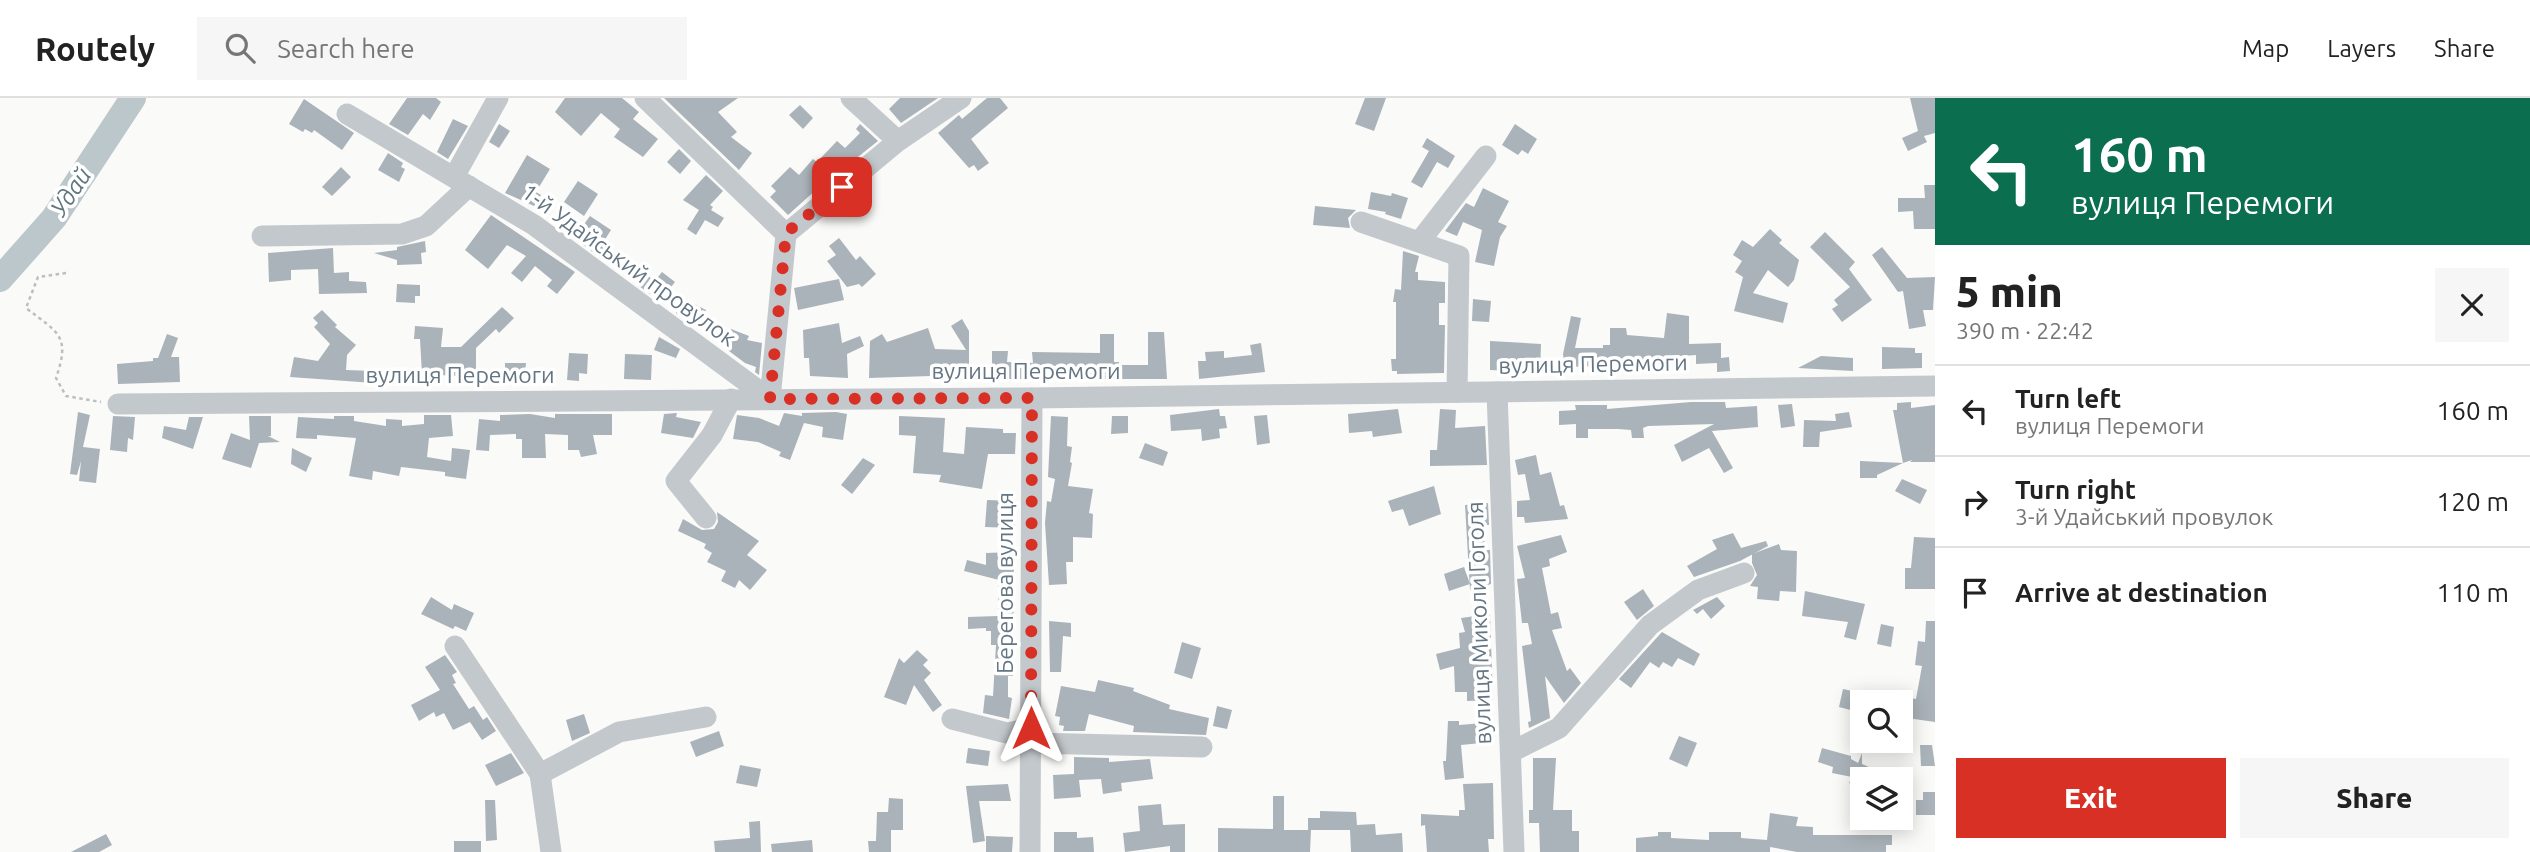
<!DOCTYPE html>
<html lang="en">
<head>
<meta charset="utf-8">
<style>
	body { margin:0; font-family:Ubuntu,sans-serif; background:#f6f6f6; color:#222; height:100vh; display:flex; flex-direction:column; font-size:26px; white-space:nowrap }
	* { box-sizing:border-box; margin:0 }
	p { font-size:23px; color:#767676 }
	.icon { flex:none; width:38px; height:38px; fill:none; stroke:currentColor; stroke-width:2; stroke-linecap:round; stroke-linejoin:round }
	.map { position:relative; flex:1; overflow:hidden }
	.drawer { display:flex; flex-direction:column; background:#fff; width:595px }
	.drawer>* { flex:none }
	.top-card { background:#0b6e4f; color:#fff; overflow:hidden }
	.buttons { position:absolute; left:1850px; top:592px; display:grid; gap:14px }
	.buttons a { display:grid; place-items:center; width:63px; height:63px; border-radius:0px; background:#fff; box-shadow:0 4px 18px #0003; font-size:35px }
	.pin { position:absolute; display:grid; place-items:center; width:60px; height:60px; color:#fff; margin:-30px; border-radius:14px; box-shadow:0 4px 10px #0006 }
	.me { position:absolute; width:77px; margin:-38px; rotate:0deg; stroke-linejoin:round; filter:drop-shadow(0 0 5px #0008) }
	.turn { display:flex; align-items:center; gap:24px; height:147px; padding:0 21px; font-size:32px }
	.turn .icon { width:91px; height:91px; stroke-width:2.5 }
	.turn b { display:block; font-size:49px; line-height:60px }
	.round { display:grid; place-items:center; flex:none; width:74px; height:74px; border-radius:0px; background:#f6f6f6 }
	.overview { display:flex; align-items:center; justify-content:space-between; height:119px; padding:0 21px }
	h1 { font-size:42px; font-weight:800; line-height:52px }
	.cta { display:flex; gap:14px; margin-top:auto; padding:14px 21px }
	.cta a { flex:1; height:80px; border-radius:0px; background:#d93025; color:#fff; font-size:28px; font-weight:800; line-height:80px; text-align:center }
	.cta a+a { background:#f6f6f6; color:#222 }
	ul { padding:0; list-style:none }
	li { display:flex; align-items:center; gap:21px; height:91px; padding:0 21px; border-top:2px solid #e0e0e0 }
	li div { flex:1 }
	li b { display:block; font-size:26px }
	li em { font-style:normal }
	header { display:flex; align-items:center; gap:42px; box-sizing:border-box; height:98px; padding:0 35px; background:#fff; border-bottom:2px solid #e0e0e0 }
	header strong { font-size:33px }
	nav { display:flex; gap:38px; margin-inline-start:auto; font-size:24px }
	.search { width:490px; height:63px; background:#f6f6f6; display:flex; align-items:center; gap:18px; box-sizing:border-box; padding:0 24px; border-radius:0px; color:#767676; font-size:26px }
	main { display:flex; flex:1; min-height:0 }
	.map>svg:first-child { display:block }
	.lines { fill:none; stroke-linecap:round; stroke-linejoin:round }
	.river { stroke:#bbc7cb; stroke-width:26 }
	.building { fill:#aab3b9 }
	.path { stroke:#bbbfc2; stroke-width:2.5; stroke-dasharray:3.5 3.5; stroke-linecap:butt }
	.minor { stroke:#c3c8cc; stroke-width:21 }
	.route { stroke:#d93025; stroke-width:12; stroke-dasharray:0 21.6 }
	.labels { text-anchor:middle; stroke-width:7; stroke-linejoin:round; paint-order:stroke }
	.street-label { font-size:23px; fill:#657683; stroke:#fff }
	.water-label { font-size:24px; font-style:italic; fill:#60757c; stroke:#fff }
</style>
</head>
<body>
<header>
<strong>Routely</strong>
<div class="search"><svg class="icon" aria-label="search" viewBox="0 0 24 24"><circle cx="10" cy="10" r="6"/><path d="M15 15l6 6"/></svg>Search here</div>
<nav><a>Map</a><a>Layers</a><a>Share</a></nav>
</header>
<main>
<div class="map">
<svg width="1935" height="754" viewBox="0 0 1935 754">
	<rect width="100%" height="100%" fill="#fafaf8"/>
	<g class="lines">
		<path class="river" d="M0 181 54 120 133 0"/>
	</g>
	<g class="building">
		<path d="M407 0H436L441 4 430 22 423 16 408 37 389 26Z"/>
		<path d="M565 0H622L639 14 633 21 658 41 643 59 614 39 620 31 601 15 581 38 555 14Z"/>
		<path d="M664 0H738L718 14 737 34 731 39 752 55 739 72Z"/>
		<path d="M900 0H938L901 25 889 11Z"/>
		<path d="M987 0H1000L1008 10 971 41 989 65 978 73 974 67 969 70 938 35 959 17 962 21Z"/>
		<path d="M1365 0H1386L1374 33 1355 26Z"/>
		<path d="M1910 0H1935V35L1924 38 1927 44 1908 53 1902 40 1918 33Z"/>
		<path d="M304 1 354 35 342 52 314 32 312 35 305 31 303 34 289 26Z"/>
		<path d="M800 7 813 20 803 31 789 17Z"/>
		<path d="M453 21 468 28 448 61 437 54Z"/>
		<path d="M499 26 510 33 499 50 489 44Z"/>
		<path d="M860 26 878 43 849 66 847 64 788 117 770 99 776 93 771 88 790 69 799 77 813 61 817 64 837 43 845 50 860 35 856 31Z"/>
		<path d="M1515 26 1537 41 1528 56 1522 52 1518 57 1502 47Z"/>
		<path d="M1427 40 1455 58 1448 70 1437 64 1422 90 1411 84 1429 53 1422 49Z"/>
		<path d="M679 51 691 63 680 76 667 64Z"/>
		<path d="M388 55 403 65 401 69 405 71 399 84 378 72Z"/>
		<path d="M527 57 550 71 536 94 541 97 534 108 505 95Z"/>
		<path d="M341 69 351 79 332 98 322 89Z"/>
		<path d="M706 77 723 93 710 107 713 109 711 112 724 120 718 129 705 122 696 137 687 131 699 112 683 102Z"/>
		<path d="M578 83 598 96 584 118 564 104Z"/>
		<path d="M1924 87H1935V131H1914L1913 113 1898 114V100H1925Z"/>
		<path d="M1483 90 1509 103 1498 124 1507 128 1500 139 1494 168 1475 164 1482 132 1463 124 1457 138 1445 133 1466 105 1474 109Z"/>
		<path d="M1371 94 1391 98 1392 95 1408 100 1401 121 1385 116 1386 114 1368 111Z"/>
		<path d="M1315 108 1356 112 1348 120 1350 130 1313 127Z"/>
		<path d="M491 117 575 174 557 196 547 188 552 182 535 168 522 184 511 175 526 158 507 147 488 171 465 152Z"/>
		<path d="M590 118 611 132 604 143 611 148 602 161 574 140Z"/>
		<path d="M1770 131 1782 142 1779 145 1799 162 1794 182 1788 189 1768 172 1753 195 1788 205 1783 225 1734 213 1743 179 1735 174 1742 163 1733 157 1742 142 1753 149Z"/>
		<path d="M1825 134 1855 164 1849 171 1872 202 1842 224 1832 211 1838 207 1834 202 1850 189 1810 149Z"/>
		<path d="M839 140 856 162 860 158 876 176 862 189 859 186 847 189 827 163 836 157 829 148Z"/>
		<path d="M425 143 426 154 421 155 422 166 397 167V162L374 155 397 152V149Z"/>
		<path d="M1882 149 1907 180 1935 179 1933 212H1923L1926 228 1909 231 1903 193 1898 194 1872 157Z"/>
		<path d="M333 150 334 175 349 174V183L366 184 367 195 319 196 318 171 291 172V182L269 184 268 155Z"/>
		<path d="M1403 153 1419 158 1415 174H1418V182L1445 184V205H1439V227H1445L1444 275 1397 276V273H1392L1391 261H1396V204H1393L1395 191 1401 192Z"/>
		<path d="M662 174 675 184 660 203 639 188 648 178 655 183Z"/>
		<path d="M839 181 844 202 798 212 794 190Z"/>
		<path d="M397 186 420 187V198H415V205L396 204Z"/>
		<path d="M684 201 706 212 703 225 688 221 687 223 676 215Z"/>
		<path d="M1473 201 1491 203 1489 224 1472 223Z"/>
		<path d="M502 209 514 220 499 235 496 231 476 250V279L422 276 420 241H414L415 228 443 230 441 249H461Z"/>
		<path d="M322 212 337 227 335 229 356 247 347 257 346 272 374 273V285L290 279 294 259 318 263 330 246 314 229 318 225 313 220Z"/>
		<path d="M1667 215 1689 218V246L1721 245V260L1729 259 1730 273 1717 274V265L1696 266V257L1670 259V266L1565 269 1563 256 1571 218 1581 220 1575 250H1603V247H1610V230H1626L1627 237 1664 240Z"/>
		<path d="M962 221 969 233V273H962V277L869 280 870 243 882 236 887 244 928 230 935 251 966 252 951 228Z"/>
		<path d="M839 225 842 245 860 238 864 248 847 256 848 280 810 278 809 260H804L803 232Z"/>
		<path d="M731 231 749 238 747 242 762 245 759 277 755 274 756 269 745 265 725 250Z"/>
		<path d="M1148 234H1164L1167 281H992V253H1008L1007 264 1033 265 1032 254 1100 255V236H1114V264H1119V267H1148Z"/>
		<path d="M167 236 178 240 171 259H179L180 284 118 286 117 266 153 263V260H158Z"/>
		<path d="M659 239 680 251 676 260 654 252Z"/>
		<path d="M1490 243 1541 246 1540 274 1490 272Z"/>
		<path d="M1261 245 1265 274 1199 281 1198 263H1206L1205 254 1224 253V260L1252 257 1250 247Z"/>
		<path d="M1882 249 1915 250V255H1922V270L1882 271Z"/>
		<path d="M569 255 588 256 587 276 579 275V283L567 282Z"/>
		<path d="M625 256 652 257 651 282 624 281Z"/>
		<path d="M1821 258 1853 260V273L1798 270Z"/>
		<path d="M505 265H526L525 277H520V284H505Z"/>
		<path d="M1691 304H1725L1726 310 1757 308 1758 329 1712 333 1733 370 1724 375 1709 350 1682 364 1674 347 1714 326 1648 328 1643 330 1644 340H1632L1631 332 1618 331H1588V340H1576V326L1559 327V313L1576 312 1575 307H1607V311Z"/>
		<path d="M1911 304V310L1935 307V364H1910L1912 362 1903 365 1893 312H1897V305Z"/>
		<path d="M1792 306 1795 328 1781 330 1778 307Z"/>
		<path d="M1219 311 1220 318H1225L1227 330 1219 331 1220 340 1202 343 1201 331 1171 333 1170 317Z"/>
		<path d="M1398 311 1402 335 1373 339 1372 333 1349 335 1348 316Z"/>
		<path d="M1440 311 1456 312 1455 330 1485 328 1487 367 1430 368V352H1437Z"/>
		<path d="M78 314 90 317 83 349 100 351 96 385 79 383 81 363 77 377 70 376Z"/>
		<path d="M836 314 847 316 843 342 822 339 823 329 804 325 790 362 779 358 781 354 758 344 733 341 737 317 759 320 779 328 784 315 802 318V315Z"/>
		<path d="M1849 314 1852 329 1820 334 1819 349H1803L1804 322 1836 323 1835 316Z"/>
		<path d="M677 315 676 319 701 324 693 340 661 335 664 316Z"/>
		<path d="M530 316 555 320V316H612V337H593L597 356 581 359 579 352H568V337L545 336 546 360H522V341H516V336L490 337 489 353 476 352 479 321 500 323V317Z"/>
		<path d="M424 317H451L453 338 429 340 427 359 451 363 452 350 470 352 466 381 445 378V374L401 369 399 378 373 373 372 382 349 378 356 340 317 337V341L296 340 298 319 334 321V318H354V323L386 328V321L402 322V328L424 326Z"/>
		<path d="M1267 317 1270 345 1257 347 1254 318Z"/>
		<path d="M113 318 135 319 133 342 128 340 127 354 110 352Z"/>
		<path d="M249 318H271V338H268L280 344 259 345 251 370 222 361 231 335 250 342Z"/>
		<path d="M899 318 945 320 943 354 964 356 966 329 1003 331V335H1016L1015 356H988L982 391 939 384 941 377 913 375 916 338 899 337Z"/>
		<path d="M1051 318 1068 319 1067 348 1072 349 1070 364 1072 365 1068 388 1093 391 1089 415 1093 416 1092 440 1073 439V464H1066L1067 486 1049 487 1045 425 1047 403 1051 404 1055 381 1048 379Z"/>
		<path d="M1112 318H1128V335L1111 336Z"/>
		<path d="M189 319H203L193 351 162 340 164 328 186 332Z"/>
		<path d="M1145 345 1168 354 1163 368 1139 360Z"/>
		<path d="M292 350 312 360 306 374 291 366Z"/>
		<path d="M1536 357 1540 377 1551 374 1560 408 1564 407 1568 421 1525 425 1524 419H1517V403L1530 402 1525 376 1518 377 1515 362Z"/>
		<path d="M863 360 875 367 852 396 841 387Z"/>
		<path d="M1860 363 1903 365 1877 377V380H1860Z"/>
		<path d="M1902 381 1927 392 1920 406 1895 393Z"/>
		<path d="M1434 388 1441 416 1409 428 1403 411 1392 414 1388 403Z"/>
		<path d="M987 402 1016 403 1015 430 985 429Z"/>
		<path d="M1488 405 1489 427H1483L1485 452H1490L1491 486 1470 492 1465 407Z"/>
		<path d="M717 414 759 443 747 457 767 472 750 492 739 482 735 490 721 483 726 473 707 464 712 455 704 450 706 446 678 433 683 421 702 432 714 431 718 424Z"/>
		<path d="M1733 435 1741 450 1766 443 1768 448 1740 463 1694 479 1687 468 1717 451 1712 442Z"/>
		<path d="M1561 437 1567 454 1549 461 1550 468 1542 470 1551 516 1558 514 1562 530 1552 532 1567 573 1570 570 1581 585 1564 605 1545 578 1550 620 1529 630 1528 624 1531 623 1522 548 1532 546 1528 525H1522L1517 481 1525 480 1517 448Z"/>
		<path d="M1914 439 1935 440V491H1905V470H1911Z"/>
		<path d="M1779 446 1781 452 1797 453 1796 494 1780 493 1779 503 1757 501 1758 489 1750 488 1757 477 1752 465V456Z"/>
		<path d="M1014 454 1013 578H1008V599L1012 600 1009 621 983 615 985 597 993 598 996 547H991V533H986V530L968 531V519L998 518 999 482 964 473 967 462 986 467V455Z"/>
		<path d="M1464 469 1470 486 1449 493 1444 476Z"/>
		<path d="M1643 491 1654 508 1637 522 1624 504Z"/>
		<path d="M1805 493 1865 506 1856 542 1844 539 1848 524 1802 518Z"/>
		<path d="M431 499 452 512 454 506 474 515 466 533 455 528 453 531 421 516Z"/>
		<path d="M1717 499 1725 508 1711 521 1703 511 1697 516 1693 512Z"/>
		<path d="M1490 516 1493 602 1467 603V594H1455L1454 568 1440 572 1436 556 1460 550 1459 535 1465 534 1461 520Z"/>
		<path d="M1049 523 1071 525V539L1063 538 1061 574H1050Z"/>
		<path d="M1926 523H1935V624L1900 619V606L1909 607 1910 600 1916 601 1922 568 1915 567 1918 543 1925 544Z"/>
		<path d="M1881 526 1894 529 1891 549 1877 546Z"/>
		<path d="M1662 534 1700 556 1694 568 1678 560 1672 569 1663 564 1659 570 1650 564 1631 590 1619 581Z"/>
		<path d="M1182 544 1201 550 1192 581 1174 575Z"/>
		<path d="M917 552 928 562 923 567 931 575 924 582 942 607 933 614 914 587 906 607 884 599 899 560 904 565Z"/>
		<path d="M445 557 457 574 452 577 456 585 453 586 469 611 474 608 483 622 487 619 496 633 482 642 470 624 453 632 444 615 436 619 434 614 419 623 411 607 440 592 425 569Z"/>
		<path d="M1098 582 1134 590 1133 593 1170 607 1169 611 1209 620 1206 637 1133 634 1134 628 1089 616 1085 633H1063L1064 628 1059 627 1060 619 1055 618 1061 588 1095 594Z"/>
		<path d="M1843 591 1862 595V615L1839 609Z"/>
		<path d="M1217 608 1232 612 1227 631 1213 628Z"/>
		<path d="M584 616 590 635 572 643 566 622Z"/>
		<path d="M1448 623H1459V627L1484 625 1485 632H1490L1491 644 1461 647 1464 680 1445 682 1443 663H1446Z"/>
		<path d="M719 633 724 648 696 659 690 644Z"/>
		<path d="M1679 638 1697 645 1687 669 1669 661Z"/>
		<path d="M1920 647H1932L1935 668H1921Z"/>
		<path d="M968 650 990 653 988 668 966 665Z"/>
		<path d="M1822 650 1851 658V661L1858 665 1862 655V666L1896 681H1862V691L1849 685 1852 679 1832 675 1833 669 1818 664Z"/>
		<path d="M511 655 524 675 496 688 485 667Z"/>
		<path d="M1074 659 1109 660V664L1150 661 1153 681 1121 685 1122 693 1103 696 1101 681 1079 682 1081 699 1054 701 1053 677 1074 676Z"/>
		<path d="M1533 660H1556L1553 712H1572V733H1579V754H1540L1539 725H1529V712H1533Z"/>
		<path d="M740 667 761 671 757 689 736 685Z"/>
		<path d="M1493 685 1494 741H1488L1489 754H1427L1425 727 1421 728V716L1459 718V712H1465L1463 686Z"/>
		<path d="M1008 686 1011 703H979L985 743 973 745 966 688Z"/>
		<path d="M1923 694H1935V717H1916V702H1923Z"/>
		<path d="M1273 698H1284V732H1308V720H1320V713L1356 714 1357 727 1375 726 1376 737 1402 735 1403 754H1351L1350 732H1311L1310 754H1218V730L1273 731Z"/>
		<path d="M889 700 903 701V732H891V754H869L868 743H876L877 714H888Z"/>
		<path d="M485 702H495L497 742 486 743Z"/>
		<path d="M1161 706 1163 727 1185 726V754H1170V748L1125 754 1123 735 1140 733 1138 708Z"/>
		<path d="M1770 715 1798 719 1796 728 1813 729V737H1892V747H1886V754H1797L1770 749V754H1636V740L1658 738V734H1671V740L1709 742V734H1741V740L1767 742Z"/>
		<path d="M760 723 761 754H715L714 743 750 740 749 724Z"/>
		<path d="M1054 734H1077V740L1093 739 1094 754H1054Z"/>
		<path d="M106 736 112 747 99 754H71Z"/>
		<path d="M986 738 1013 739 1012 754H986Z"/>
		<path d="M812 742 813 754H772L771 746Z"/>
		<rect x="454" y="743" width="27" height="11"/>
	</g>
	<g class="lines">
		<path class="path" d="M66 175 38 179 26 210C58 235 71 237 56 280L66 298 101 304"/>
		<g class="minor">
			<path d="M645 0 786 136 770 301"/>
			<path d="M851 0 898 43"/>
			<path d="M347 16 534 127 770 301"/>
			<path d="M454 79 498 0"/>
			<path d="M1361 124 1459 158 1457 294"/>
			<path d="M786 136 898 43 961 0"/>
			<path d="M262 138 402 136 426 128 469 88"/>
			<path d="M1420 143 1486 58"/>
			<path d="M1497 294 1514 754"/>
			<path d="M118 306 1032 300 1935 288"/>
			<path d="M706 420 676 383 712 337 731 301"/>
			<path d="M455 548 540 676 551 754"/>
			<path d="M952 621 1007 635 1031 630"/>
			<path d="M1031 645 1202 649"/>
			<path d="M1511 654 1559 630 1650 527 1698 492 1744 475"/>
			<path d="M540 676 619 634 706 619"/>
			<path d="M1030 754 1032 300"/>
		</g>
	</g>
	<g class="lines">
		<path class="route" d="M842 89 786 135 770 301 1032 300 1031 630"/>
	</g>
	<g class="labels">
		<g class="street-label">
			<text transform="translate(629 167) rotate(36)" y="8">1-й Удайський провулок</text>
			<text transform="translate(1593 266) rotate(-1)" y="8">вулиця Перемоги</text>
			<text x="1026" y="281">вулиця Перемоги</text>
			<text x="460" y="285">вулиця Перемоги</text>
			<text transform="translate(1005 485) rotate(-90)" y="8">Берегова вулиця</text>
			<text transform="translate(1479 525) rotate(-92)" y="8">вулиця Миколи Гоголя</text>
		</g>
		<g class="water-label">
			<text transform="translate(71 94) rotate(-56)" y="8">Удай</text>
		</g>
	</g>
</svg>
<div class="buttons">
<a><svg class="icon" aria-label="search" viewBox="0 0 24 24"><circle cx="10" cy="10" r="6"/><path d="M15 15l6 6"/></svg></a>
<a><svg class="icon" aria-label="layers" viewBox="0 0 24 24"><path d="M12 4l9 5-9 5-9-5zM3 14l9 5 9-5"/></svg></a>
</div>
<div class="pin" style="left:842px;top:89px;background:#d93025"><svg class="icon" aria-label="arrive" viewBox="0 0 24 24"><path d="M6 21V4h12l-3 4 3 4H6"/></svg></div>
<svg class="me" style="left:1031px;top:630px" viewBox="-20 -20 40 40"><path d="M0-17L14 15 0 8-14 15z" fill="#d93025" stroke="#fff" stroke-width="4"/></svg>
</div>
<section class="drawer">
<div class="top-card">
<div class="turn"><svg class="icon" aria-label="left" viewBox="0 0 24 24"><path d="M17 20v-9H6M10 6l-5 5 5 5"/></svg><div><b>160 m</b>вулиця Перемоги</div></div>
</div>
<div class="overview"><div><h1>5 min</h1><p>390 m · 22:42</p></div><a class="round"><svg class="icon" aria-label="close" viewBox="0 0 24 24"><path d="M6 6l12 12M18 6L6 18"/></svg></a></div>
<ul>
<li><svg class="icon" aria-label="left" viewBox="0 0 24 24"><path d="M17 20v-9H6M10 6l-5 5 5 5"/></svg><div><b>Turn left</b><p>вулиця Перемоги</p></div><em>160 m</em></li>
<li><svg class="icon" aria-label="right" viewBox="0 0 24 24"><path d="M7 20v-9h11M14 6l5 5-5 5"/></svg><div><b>Turn right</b><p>3-й Удайський провулок</p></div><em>120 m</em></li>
<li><svg class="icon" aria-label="arrive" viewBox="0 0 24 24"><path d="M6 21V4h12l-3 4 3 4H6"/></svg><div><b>Arrive at destination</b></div><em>110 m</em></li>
</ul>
<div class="cta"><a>Exit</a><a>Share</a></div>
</section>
</main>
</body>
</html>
